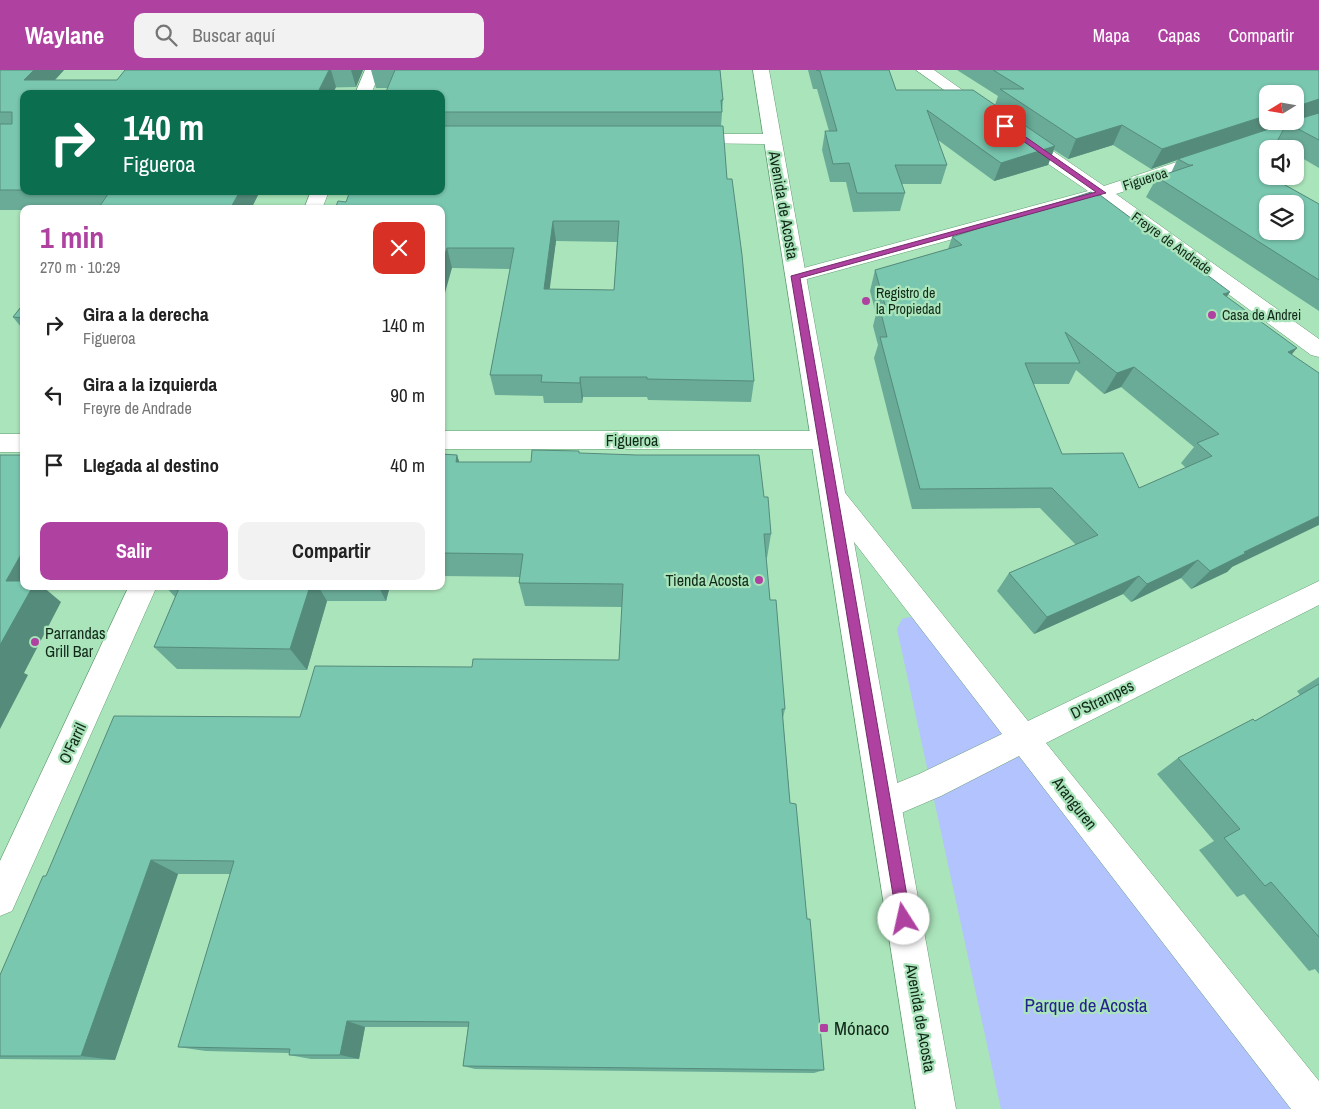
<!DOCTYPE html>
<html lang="es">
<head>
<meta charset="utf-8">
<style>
	body { margin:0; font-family:"Archivo Narrow",sans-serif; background:#f2f2f2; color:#222; height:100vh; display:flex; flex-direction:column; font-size:19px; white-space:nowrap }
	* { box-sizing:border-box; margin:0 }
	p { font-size:16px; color:#767676 }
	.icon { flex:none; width:28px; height:28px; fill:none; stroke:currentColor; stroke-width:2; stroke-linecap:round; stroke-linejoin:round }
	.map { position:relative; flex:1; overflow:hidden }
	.panel { position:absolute; left:20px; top:135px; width:425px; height:385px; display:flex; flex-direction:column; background:#fff; border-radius:10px; box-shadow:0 1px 4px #0004 }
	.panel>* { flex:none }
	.top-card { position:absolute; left:20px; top:20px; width:425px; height:105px; border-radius:10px; box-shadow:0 1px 4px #0004; background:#0b6e4f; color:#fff; overflow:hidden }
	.needle { width:32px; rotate:259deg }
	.fabs { position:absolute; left:1259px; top:15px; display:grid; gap:10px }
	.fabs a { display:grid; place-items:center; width:45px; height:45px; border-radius:10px; background:#fff; box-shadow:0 1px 4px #0004; font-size:25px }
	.pin { position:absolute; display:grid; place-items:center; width:42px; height:42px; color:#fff; margin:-21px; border-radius:10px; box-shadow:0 2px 8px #0006 }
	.me { position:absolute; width:55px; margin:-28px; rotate:350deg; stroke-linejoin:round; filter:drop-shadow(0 0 4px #0008) }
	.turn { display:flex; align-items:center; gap:18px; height:105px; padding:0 20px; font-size:22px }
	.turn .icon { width:65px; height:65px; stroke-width:2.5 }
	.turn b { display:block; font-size:35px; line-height:42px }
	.round { display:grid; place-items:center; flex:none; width:52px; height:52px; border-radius:10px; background:#f2f2f2 }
	.headline { display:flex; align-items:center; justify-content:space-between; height:85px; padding:0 20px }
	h1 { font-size:30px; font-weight:700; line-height:38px; color:#af42a1 }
	.action { display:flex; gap:10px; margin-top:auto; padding:10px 20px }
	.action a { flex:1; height:58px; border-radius:10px; background:#af42a1; color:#fff; font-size:20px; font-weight:700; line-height:58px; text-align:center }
	.action a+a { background:#f2f2f2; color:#222 }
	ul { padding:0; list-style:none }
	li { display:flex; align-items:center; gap:15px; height:70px; padding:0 20px }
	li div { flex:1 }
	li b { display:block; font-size:19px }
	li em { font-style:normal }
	header { display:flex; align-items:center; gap:30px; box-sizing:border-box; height:70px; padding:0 25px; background:#af42a1; color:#fff }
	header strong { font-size:24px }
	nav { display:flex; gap:28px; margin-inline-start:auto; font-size:18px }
	.search { width:350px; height:45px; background:#f2f2f2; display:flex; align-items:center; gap:12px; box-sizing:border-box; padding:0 18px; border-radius:10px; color:#767676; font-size:19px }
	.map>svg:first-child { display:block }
	.green { fill:#b3c3fd }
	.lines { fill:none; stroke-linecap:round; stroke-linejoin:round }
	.minor-casing { stroke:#669d76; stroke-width:1 }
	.major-casing { stroke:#669d76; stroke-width:1 }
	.minor { fill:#fff; fill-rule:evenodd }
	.major { fill:#fff; fill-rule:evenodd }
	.wall { fill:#69ab97; fill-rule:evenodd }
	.shaded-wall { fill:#558b7b }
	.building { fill:#7ac7b0; stroke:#558b7b; fill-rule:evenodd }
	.route { fill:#af42a1; stroke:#722b69 }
	.poi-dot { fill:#af42a1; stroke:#aae4ba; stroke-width:2 }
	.labels { text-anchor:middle; stroke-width:4.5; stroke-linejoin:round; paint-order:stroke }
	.far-street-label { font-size:14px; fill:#12291a; stroke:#aae4ba }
	.far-poi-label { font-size:14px; fill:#12291a; stroke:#aae4ba; text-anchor:start }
	.street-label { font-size:16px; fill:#12291a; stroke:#aae4ba }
	.poi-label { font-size:16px; fill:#12291a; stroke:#aae4ba; text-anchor:end }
	.near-park-label { font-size:19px; fill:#242391; stroke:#aae4ba }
	.near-poi-label { font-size:19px; fill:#12291a; stroke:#aae4ba; text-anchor:start }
</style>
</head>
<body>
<header>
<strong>Waylane</strong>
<div class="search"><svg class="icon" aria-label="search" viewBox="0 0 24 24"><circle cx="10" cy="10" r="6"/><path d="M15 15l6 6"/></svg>Buscar aquí</div>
<nav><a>Mapa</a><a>Capas</a><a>Compartir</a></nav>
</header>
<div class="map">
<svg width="1319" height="1039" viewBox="0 0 1319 1039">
	<rect width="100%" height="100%" fill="#aae4ba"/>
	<path class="green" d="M909 547 921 550 1298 1039H1001L897 559 902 549Z"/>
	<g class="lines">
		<defs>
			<g id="minor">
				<path d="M365 0H381L371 24H355Z"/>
				<path d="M916 0H934L992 41 990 44H978Z"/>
				<path d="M1019 61 1025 62 1104 116 1201 84 1207 83 1213 84 1216 88 1213 92 1116 124 1319 269V287L1311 285 1099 129 796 212 789 210 786 206 789 202 1088 121 1013 70 1011 66 1013 62Z"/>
				<path d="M686 64H772L778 65 780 69 778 73 772 74 680 73 678 69 680 65Z"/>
				<path d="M311 121H329L322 139H304Z"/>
				<path d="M441 361H823L831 364 835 370 831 376 823 379H441Z"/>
				<rect x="0" y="364" width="24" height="18"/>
				<path d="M833 416 842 419 1028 651 1319 511V535L1046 673 1319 1011V1039H1291L1019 686 941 726 885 750 873 745 869 734 873 723 919 704 1002 664 824 433 820 426 824 419Z"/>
				<path d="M129 516H157L12 841 0 846V791Z"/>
			</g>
			<path id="major" d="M753 0H769L956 1039H916Z"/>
		</defs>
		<use href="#minor" class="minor-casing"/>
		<use href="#major" class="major-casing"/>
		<use href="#minor" class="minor"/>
		<use href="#major" class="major"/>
	</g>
	<g class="wall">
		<path d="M0 0H64L55 10H117L125 0H363L356 17 24 24V121H260L251 139H24V140H0Z"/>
		<path d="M371 0H720L723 30 721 56 727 109 754 311 751 332 648 330 647 327H583L582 333H544L543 326 495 325 490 305 510 199 452 198 346 132 441 121V24L387 18H376ZM556 171 617 172 614 220 549 219Z"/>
		<path d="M808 0H889L896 20 995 35 998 26 957 0H1319V98L1295 84V79H1285L1276 74 1260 101 1319 134V241L1146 127 1157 107 1171 103 1177 90 1151 99 1113 75 1068 89 1054 80 1048 95 994 111 938 70 947 95 941 114H902L905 123 900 141 853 142 846 112H830L822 80 825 61H829L817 19H813Z"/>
		<path d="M952 167 1227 227 1292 285 1232 497 1227 502 1191 519 1181 508 1131 532 1123 524 1034 564 997 521 1009 503 1076 475 1040 438 912 439 874 288 878 275 873 256 876 244 870 221 875 200 948 179ZM1076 300 1104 324 1121 317 1194 377 1181 393 1186 398 1139 418 1062 384 1033 314H1069Z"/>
		<path d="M24 233V261L13 247Z"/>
		<path d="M579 383 764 427 771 464 767 488H766L770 530 785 639 783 648 790 733 807 849 824 1000 814 1003 475 999 463 996 468 957H365L359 989H311L289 985V983L206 981 178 977 230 804H178L115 990 0 989V905L46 806 300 647 472 597 619 590 622 537 525 536 519 513 520 507 441 506V384L457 385 459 392H531Z"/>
		<path d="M165 516H390L386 531H327L307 600 177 599 154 577 175 527Z"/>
		<path d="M1319 607V904L1315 899 1309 901 1244 824 1237 827 1199 780 1214 771 1157 704 1178 688 1255 651 1300 625 1297 621Z"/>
	</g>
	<g class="shaded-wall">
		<path d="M34 0H64L42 24 24 10Z"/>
		<path d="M329 0H331L336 17 333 24H317Z"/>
		<path d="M351 0H363L356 17Z"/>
		<path d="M1319 29V45L1287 53 1178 89 1177 90 1151 99 1162 79 1268 45V51H1295V37Z"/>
		<path d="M1122 55 1113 75 1068 89 1076 69Z"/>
		<path d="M1055 76 1048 95 994 111 1001 93Z"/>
		<path d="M240 121H260L251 139H230Z"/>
		<path d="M553 151 556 171 547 240 544 219Z"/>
		<path d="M447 178 452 198 441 237V197Z"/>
		<path d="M1230 222 1216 243 1223 224Z"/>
		<path d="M1297 278 1280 299 1288 282Z"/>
		<path d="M1134 297 1121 317 1104 324 1117 303Z"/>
		<path d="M580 307 583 327 582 333 580 313Z"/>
		<path d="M457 385 465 410 456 392Z"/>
		<path d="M1319 446V455L1232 497 1227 502 1191 519 1210 501 1244 482Z"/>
		<path d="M24 479V516H42L61 532 24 603 28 605 0 659V575L6 511Z"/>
		<path d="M1198 490 1181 508 1131 532 1147 514Z"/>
		<path d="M1139 506 1123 524 1034 564 1047 547Z"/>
		<path d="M310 516H318L327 531 307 600 290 579Z"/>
		<path d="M378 516H390L386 531Z"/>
		<path d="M151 790 178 804 115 990 81 986Z"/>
		<path d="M347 951 365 957 359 989 340 985Z"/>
	</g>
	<g class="building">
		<path d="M0 0H34L24 10H117L125 0H329L317 24H24V120H0V54H12V42H0Z"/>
		<path d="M395 0H720L723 30H721L722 42H441V24H385Z"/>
		<path d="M816 0H889L896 20H973L1055 76 1001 93 927 40 947 95H895L905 123H857L849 93 833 94 825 61H837L820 1Z"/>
		<path d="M993 0H1319V29L1295 37V24H1268V45L1162 79 1122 55 1076 69 1000 19H1024Z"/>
		<path d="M1319 43V70L1287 53 1273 79H1268V88L1260 101 1268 105V106H1269L1319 134V210L1157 107 1193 95H1189L1178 89 1293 51H1295V50ZM1268 134H1295V161H1268Z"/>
		<path d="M441 56H723L727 109H732L742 185 754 311 647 309V307H580V313L541 312 542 305H490L514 178H447L441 197V139H335L338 131 346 132 350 121H441ZM553 151H619L614 220 544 219Z"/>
		<path d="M110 121H240L230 139H98Z"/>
		<path d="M1091 122 1097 126 1100 125 1230 222 1223 224 1297 278 1288 282 1319 303V446L1244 482 1246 483 1210 501 1198 490 1147 514 1139 506 1047 547 1009 503 1098 465 1052 418 920 419 880 267H887L879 235H885L875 200 962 175 952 167ZM1065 262 1117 303 1134 297 1219 364 1197 373 1212 386 1139 418 1123 383 1062 384 1025 293H1080Z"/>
		<path d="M24 233V248L13 247Z"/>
		<path d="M532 380 579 381V383L637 385H759L764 427H768L771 464H764L770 530H776L785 639H782L790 733 796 734 807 849H810L824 1000 463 996 469 952 347 951 340 985H289L290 979 178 977 234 791 151 790 81 986H0V905L43 806H46L114 646 300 647 315 596 472 597 473 589 619 590 623 514 519 513 523 484 441 483V384L457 385 456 392H531Z"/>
		<path d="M0 385H24V479L6 511H24V516H33L0 575Z"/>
		<path d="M170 516H310L290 579 154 577 180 516Z"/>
		<path d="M1319 614V867L1271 812 1265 816 1224 768 1240 759 1178 688 1253 649 1255 651Z"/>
	</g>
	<path class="route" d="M1003 54H1007L1106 123 800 208 911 849 909 854 904 856 899 854 897 849 791 206 1096 122 1003 57Z"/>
	<g class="poi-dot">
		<circle cx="866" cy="231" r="5"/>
		<circle cx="1212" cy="245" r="5"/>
		<circle cx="759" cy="510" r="5"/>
		<circle cx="35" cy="572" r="5"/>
		<rect x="819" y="953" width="10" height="10" rx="2.5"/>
	</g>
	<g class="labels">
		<g class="far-street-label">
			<text transform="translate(1145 109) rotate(-18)" y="5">Figueroa</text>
			<text transform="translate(1172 173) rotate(36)" y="5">Freyre de Andrade</text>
		</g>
		<g class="far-poi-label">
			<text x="876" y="228">Registro de<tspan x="876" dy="16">la Propiedad</tspan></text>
			<text x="1222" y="250">Casa de Andrei</text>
		</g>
		<g class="street-label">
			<text transform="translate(784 135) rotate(80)" y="6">Avenida de Acosta</text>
			<text x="632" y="376">Figueroa</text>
			<text transform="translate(1102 629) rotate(-26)" y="6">D'Strampes</text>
			<text transform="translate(72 673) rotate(-65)" y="6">O'Farril</text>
			<text transform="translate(1075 733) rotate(52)" y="6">Aranguren</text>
			<text transform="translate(921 948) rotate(80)" y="6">Avenida de Acosta</text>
		</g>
		<g class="poi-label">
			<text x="749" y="516">Tienda Acosta</text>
			<text x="45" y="569" text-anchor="start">Parrandas<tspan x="45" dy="18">Grill Bar</tspan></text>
		</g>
		<g class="near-park-label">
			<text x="1086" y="942">Parque de Acosta</text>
		</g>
		<g class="near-poi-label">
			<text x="834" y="965">Mónaco</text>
		</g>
	</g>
</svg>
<div class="fabs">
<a><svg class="needle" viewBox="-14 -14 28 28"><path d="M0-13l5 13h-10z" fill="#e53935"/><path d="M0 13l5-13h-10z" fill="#767676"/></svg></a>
<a><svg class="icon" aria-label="sound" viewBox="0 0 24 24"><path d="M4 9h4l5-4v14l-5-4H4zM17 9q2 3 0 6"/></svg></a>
<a><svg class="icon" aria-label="layers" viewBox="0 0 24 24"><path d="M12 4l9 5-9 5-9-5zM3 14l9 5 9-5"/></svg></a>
</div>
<div class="pin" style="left:1005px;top:56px;background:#d93025"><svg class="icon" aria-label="arrive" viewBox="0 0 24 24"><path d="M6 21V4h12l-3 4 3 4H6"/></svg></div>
<svg class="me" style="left:904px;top:849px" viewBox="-20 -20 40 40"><circle r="19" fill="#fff"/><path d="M0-13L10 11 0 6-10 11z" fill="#af42a1"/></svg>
<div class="top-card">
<div class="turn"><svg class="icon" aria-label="right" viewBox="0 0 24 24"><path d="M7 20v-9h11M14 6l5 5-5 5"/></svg><div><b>140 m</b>Figueroa</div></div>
</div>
<section class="panel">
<div class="headline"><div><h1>1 min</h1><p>270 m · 10:29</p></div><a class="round" style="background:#d93025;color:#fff"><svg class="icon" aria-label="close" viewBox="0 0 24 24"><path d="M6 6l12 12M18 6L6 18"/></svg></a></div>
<ul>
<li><svg class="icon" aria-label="right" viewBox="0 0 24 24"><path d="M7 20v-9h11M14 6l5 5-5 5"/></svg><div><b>Gira a la derecha</b><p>Figueroa</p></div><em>140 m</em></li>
<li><svg class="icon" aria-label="left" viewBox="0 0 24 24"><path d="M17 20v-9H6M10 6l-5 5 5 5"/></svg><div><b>Gira a la izquierda</b><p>Freyre de Andrade</p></div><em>90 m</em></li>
<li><svg class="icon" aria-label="arrive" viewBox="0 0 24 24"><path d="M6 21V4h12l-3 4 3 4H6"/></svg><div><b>Llegada al destino</b></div><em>40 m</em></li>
</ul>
<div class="action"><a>Salir</a><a>Compartir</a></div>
</section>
</div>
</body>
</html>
